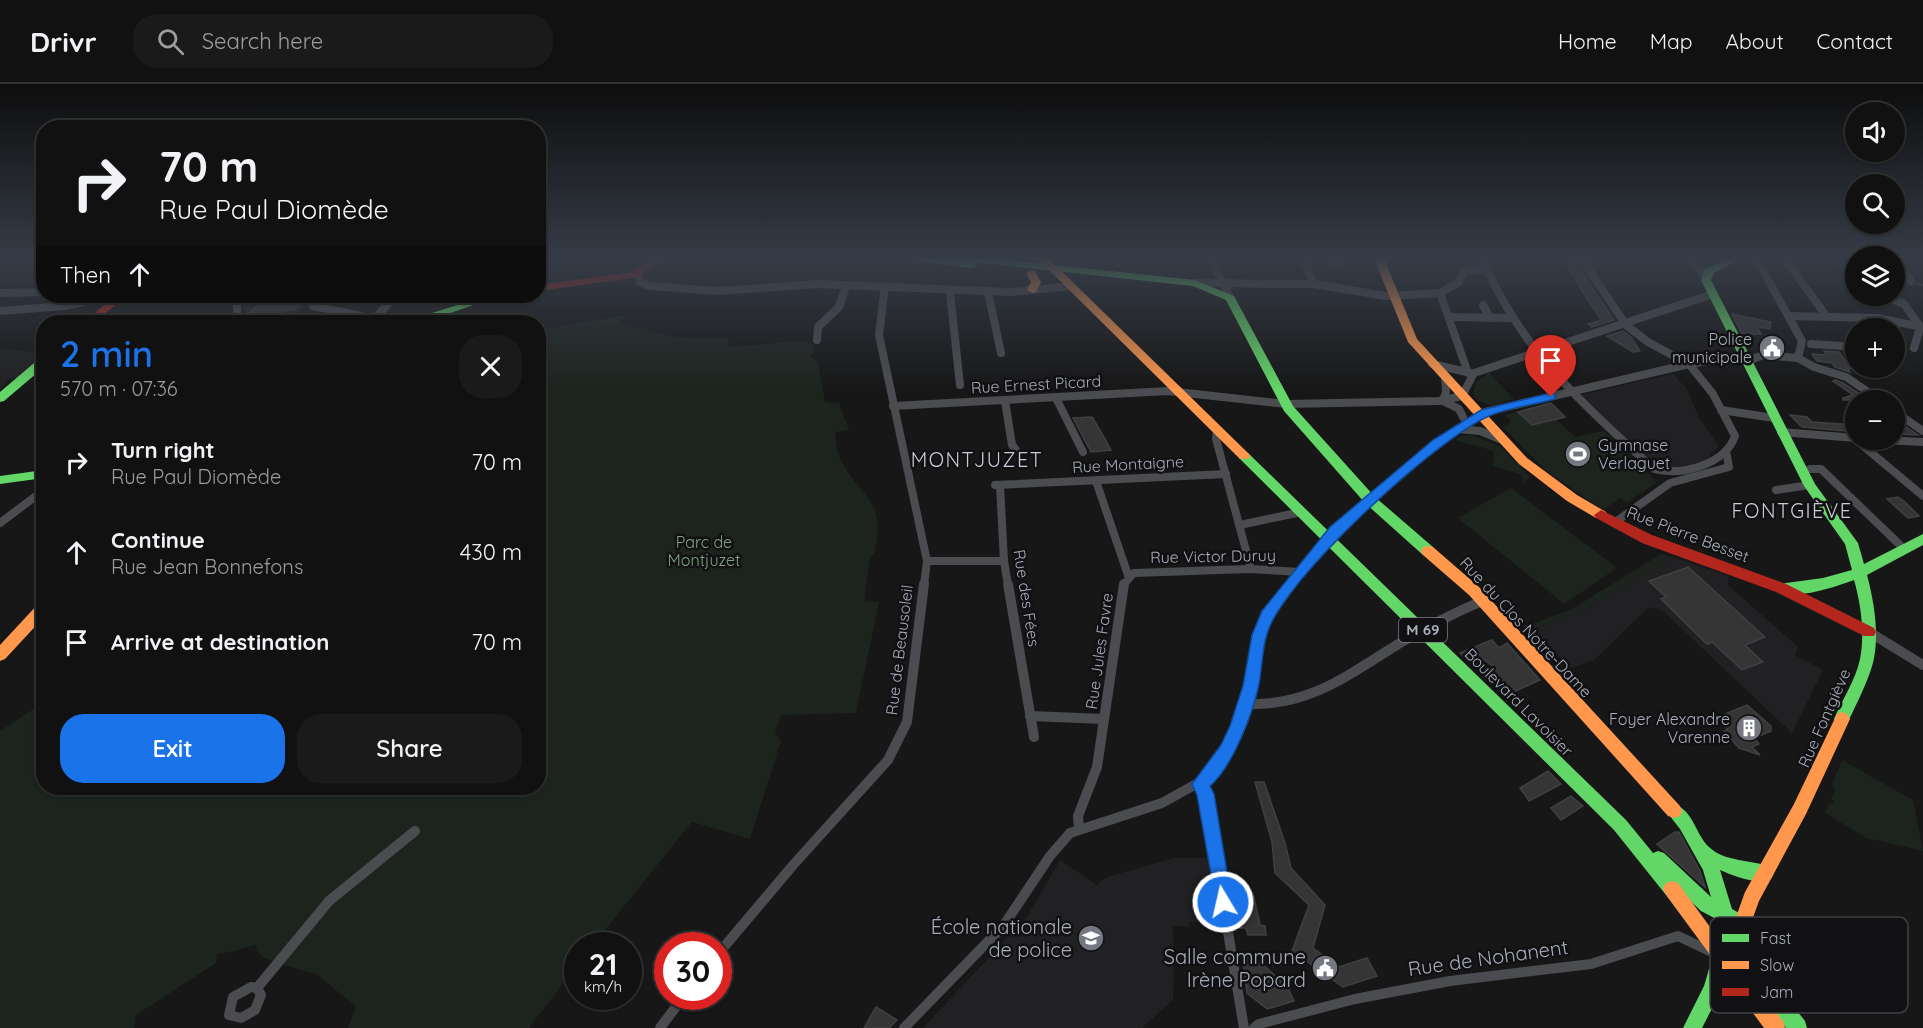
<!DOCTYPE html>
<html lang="en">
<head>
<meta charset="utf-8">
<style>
	body { margin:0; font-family:Quicksand,sans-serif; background:#1a1a1a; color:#f1f3f6; height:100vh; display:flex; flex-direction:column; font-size:22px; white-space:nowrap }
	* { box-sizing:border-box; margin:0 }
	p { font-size:20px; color:#9c9d9f }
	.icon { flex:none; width:33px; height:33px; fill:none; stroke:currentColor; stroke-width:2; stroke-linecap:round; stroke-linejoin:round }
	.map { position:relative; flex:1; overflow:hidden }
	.panel { position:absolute; left:36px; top:231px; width:510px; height:480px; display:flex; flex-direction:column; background:#111; border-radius:24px; box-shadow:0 2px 4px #0004,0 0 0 2px #303131 }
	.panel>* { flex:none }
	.hud { position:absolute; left:36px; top:36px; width:510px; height:183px; border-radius:24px; box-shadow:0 2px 4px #0004,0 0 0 2px #303131; background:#111; color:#f1f3f6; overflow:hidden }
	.fabs { position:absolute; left:1845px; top:18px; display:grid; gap:12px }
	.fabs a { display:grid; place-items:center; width:60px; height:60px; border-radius:50%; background:#111; box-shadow:0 2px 4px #0004,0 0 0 2px #303131; font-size:30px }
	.speed { position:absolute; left:564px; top:848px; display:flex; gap:12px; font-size:30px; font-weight:700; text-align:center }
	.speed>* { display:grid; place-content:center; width:78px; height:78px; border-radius:50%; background:#111; box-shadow:0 2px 4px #0004,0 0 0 2px #303131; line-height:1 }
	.speed small { font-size:15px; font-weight:400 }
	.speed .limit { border:9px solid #d22; background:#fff; color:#111 }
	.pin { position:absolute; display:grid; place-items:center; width:51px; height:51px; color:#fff; margin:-62px -26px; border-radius:50% 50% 50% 0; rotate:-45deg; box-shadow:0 0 6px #0007 }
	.pin .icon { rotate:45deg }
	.me { position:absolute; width:66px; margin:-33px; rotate:351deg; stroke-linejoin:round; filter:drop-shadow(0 0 4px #0008) }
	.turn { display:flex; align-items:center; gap:21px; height:126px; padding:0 24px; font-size:27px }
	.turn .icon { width:78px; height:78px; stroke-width:2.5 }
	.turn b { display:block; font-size:42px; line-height:51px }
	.then { display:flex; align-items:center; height:57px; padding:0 24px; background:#0003; gap:12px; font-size:22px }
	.round { display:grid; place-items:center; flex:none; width:63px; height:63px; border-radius:24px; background:#1a1a1a }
	.summary { display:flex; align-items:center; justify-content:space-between; height:102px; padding:0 24px }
	h1 { font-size:36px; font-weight:600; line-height:45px; color:#1a73e8 }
	.primary-button { display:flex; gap:12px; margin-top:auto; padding:12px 24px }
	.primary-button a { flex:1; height:69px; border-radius:24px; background:#1a73e8; color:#fff; font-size:24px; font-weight:600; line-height:69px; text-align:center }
	.primary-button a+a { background:#1a1a1a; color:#f1f3f6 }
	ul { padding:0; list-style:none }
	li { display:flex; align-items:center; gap:18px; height:90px; padding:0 24px }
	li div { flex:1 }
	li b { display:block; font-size:22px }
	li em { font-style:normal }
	header { display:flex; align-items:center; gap:36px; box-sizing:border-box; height:84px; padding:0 30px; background:#111; border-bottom:2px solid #303131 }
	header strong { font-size:28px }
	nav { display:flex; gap:33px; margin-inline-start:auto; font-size:21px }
	.search { width:420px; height:54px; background:#1a1a1a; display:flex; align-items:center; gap:15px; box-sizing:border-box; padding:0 21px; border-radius:24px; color:#9c9d9f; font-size:22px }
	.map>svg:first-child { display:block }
	.built { fill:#212123 }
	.green { fill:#1d241e }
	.building { fill:#353536; stroke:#3f4043; stroke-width:1.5 }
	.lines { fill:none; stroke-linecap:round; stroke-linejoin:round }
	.street-far1 { stroke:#4b4c50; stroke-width:8 }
	.street { stroke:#4b4c50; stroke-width:10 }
	.fast { fill:#63d668; fill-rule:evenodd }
	.slow { fill:#ff974d; fill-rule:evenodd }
	.jam { fill:#b3261e; fill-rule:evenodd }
	.tram { stroke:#4b4c4f; stroke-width:1.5 }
	.route { fill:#1a73e8; stroke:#114b97; stroke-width:1.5 }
	.labels { text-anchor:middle; stroke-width:5; stroke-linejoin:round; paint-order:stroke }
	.shield { fill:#111113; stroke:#7b7e86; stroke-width:1.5 }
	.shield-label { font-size:15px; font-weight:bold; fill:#a8adb8 }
	.poi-label { font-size:16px; fill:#a8adb8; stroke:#111113; text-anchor:end }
	.street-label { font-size:16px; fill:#a8adb8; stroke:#111113 }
	.park-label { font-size:16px; fill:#7fa381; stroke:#111113 }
	.quarter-label { font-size:20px; letter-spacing:1.5px; fill:#c9ccd4; stroke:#111113 }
	.near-poi-label { font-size:20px; fill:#a8adb8; stroke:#111113; text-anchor:end }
	.near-street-label { font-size:20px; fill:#a8adb8; stroke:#111113 }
	.key { fill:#111113; stroke:#3e4045; stroke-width:1.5 }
	.key-label { font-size:16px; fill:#a8adb8 }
</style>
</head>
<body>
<header>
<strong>Drivr</strong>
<div class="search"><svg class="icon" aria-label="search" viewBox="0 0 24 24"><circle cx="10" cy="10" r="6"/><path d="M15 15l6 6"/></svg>Search here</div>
<nav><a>Home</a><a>Map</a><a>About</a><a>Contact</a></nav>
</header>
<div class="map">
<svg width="1923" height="944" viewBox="0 0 1923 944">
	<rect width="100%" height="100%" fill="#171717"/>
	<g class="built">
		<path d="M250 212H300L315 215 286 238H259L247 235 244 221Z"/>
		<path d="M0 264 43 270V273L18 294 10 295 0 306Z"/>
		<path d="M1673 290 1687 305 1698 332 1719 363 1710 370 1709 376 1666 386 1656 383 1579 311Z"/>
		<path d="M1669 472 1729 492 1728 501 1798 563 1795 571 1823 586 1792 649 1663 527 1649 523 1594 576 1570 584 1534 545 1582 527 1632 497 1660 483Z"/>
		<path d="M1174 774H1208L1218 839 1189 838V842H1172L1174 865 1173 916 1142 944H923L1027 833 1060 776 1097 801 1107 793Z"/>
	</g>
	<g class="green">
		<path d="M625 231 621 239 675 253 728 254 729 263 799 257 813 260 815 264 811 273 818 279 825 318 839 319 849 346 835 348C836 355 836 365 839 372 859 415 888 413 874 470L870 473 864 517 879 518 856 629 781 631 775 648 781 657 750 755 692 738 593 861H578L577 881 529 944H348L356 922 316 890 287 882 264 874 257 867 256 861 217 871 216 879 136 931 134 944H0V647L43 619 44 704H538L539 246Z"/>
		<path d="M1489 289 1514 315C1495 320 1488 327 1473 311L1475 299Z"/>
		<path d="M1549 318 1565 333 1557 336 1575 353 1604 347 1657 398 1627 419 1620 414 1603 426 1545 386 1503 343 1509 341 1510 336 1505 331Z"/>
		<path d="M1472 351 1501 363 1530 393 1524 398 1520 390 1493 382 1494 367 1455 356 1461 352Z"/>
		<path d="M1511 404 1617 484 1564 520 1458 434Z"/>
		<path d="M1661 470 1669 472 1660 483 1632 497 1582 527 1534 545 1530 541 1572 525Z"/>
		<path d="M1842 676 1913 716 1923 767 1867 754 1825 729 1829 720 1832 721 1834 717 1831 715 1835 706 1832 700Z"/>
	</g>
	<g class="building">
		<path d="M1562 176H1574L1614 236 1592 243 1588 240 1601 236Z"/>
		<path d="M267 214 288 219 292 216 303 218 293 226 288 225 279 232 271 231 261 238 247 236 255 229 250 228Z"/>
		<path d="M1732 230 1771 238 1770 245 1757 243 1761 250H1742Z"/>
		<path d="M1623 247 1631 253 1640 267 1633 268 1607 252Z"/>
		<path d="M1824 267 1839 268 1851 285 1847 284 1850 288 1835 283 1832 279 1817 277 1812 270 1827 271Z"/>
		<path d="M1835 296 1843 299 1869 316H1843V314L1853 311 1833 297Z"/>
		<path d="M1551 319 1565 333 1532 341 1518 328Z"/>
		<path d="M1790 331 1807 333 1812 338 1856 341V348L1802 343Z"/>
		<path d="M1092 333 1104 353 1111 366 1091 368 1073 334Z"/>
		<path d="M1894 335 1918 351 1894 350Z"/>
		<path d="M1898 413 1905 418 1919 432 1908 434 1887 415Z"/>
		<path d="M1688 483 1765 553 1745 561 1763 578 1742 586 1712 558 1707 560 1661 515 1666 513 1649 497Z"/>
		<path d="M1492 556 1499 564 1507 559 1540 596 1511 609 1497 597 1492 600 1482 590 1494 583 1481 574 1471 579 1460 569Z"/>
		<path d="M1747 621 1771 642V647L1754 654 1759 660 1752 663 1760 671 1739 664 1724 647 1728 646 1721 638 1724 636 1720 632Z"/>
		<path d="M1548 687 1561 700 1529 717 1520 704Z"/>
		<path d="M1255 698H1264L1285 759 1291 784 1325 821 1313 864 1339 883 1367 874 1377 892 1343 903 1292 867 1309 821 1275 789 1272 758Z"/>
		<path d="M1571 712 1583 722 1561 736 1551 724Z"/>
		<path d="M1675 748H1679L1700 787 1705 803 1657 760Z"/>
		<path d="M1232 807 1253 809 1260 841 1265 842 1266 851H1248L1246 844H1238Z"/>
		<path d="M1242 871H1253L1288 904 1294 917 1267 925 1247 909Z"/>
		<path d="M876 923 897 936 889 944H864Z"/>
	</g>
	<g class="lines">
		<g class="street-far1">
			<path d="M1211 174 1230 214"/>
			<path d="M1303 174 1314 200"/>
			<path d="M1484 174C1487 188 1493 199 1500 211 1537 281 1597 333 1654 385 1681 392 1725 381 1735 352L1713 310 1689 280 1648 258 1626 241 1581 174"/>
			<path d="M1689 174 1706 192"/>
			<path d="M1756 174 1802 257 1798 274 1814 283 1846 293 1880 316"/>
			<path d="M1895 174 1911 197"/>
			<path d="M1786 176 1824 229"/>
			<path d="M1331 179H1340L1343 174"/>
			<path d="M637 191 640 198 650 202 718 207 817 200 1011 208 1071 202"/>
			<path d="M1195 199 1314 200 1386 212 1440 209 1459 198 1463 188 1486 185"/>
			<path d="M885 202 879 251 927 477 924 501"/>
			<path d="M950 208 960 301"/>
			<path d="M988 208 1001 269"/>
			<path d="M0 209 44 208"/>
			<path d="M1440 209 1468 289"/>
			<path d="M1885 212 1904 220 1919 241"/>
			<path d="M1483 221 1490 234"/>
			<path d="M313 222 375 235"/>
			<path d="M0 227 65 222 108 212"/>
			<path d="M1789 232 1877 234 1923 243"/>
			<path d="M1449 233 1512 234"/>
			<path d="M237 238V218L242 212"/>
			<path d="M372 238 395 212"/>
			<path d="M817 256 818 243 839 223 846 202"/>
			<path d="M1811 260 1843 262"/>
			<path d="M1914 264 1919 247"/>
			<path d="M1432 280 1471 289"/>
			<path d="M1445 294 1446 308 1443 317 1459 325 1463 333"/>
			<path d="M1462 312 1474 289 1713 210"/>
			<path d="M1056 314 1083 368"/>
			<path d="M1005 317 1012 361 1016 366"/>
			<path d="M893 322 1168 307 1286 320 1439 317 1462 312"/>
			<path d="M1721 326 1774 334"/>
			<path d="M1894 327 1923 347"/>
			<path d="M1217 345 1216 355 1251 485"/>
			<path d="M1457 345 1480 347 1502 356"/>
			<path d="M1781 348 1856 354"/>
			<path d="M1856 356 1923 412"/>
			<path d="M1883 356 1923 358"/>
			<path d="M1810 385H1821L1900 461"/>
			<path d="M1096 397 1129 494 1124 501"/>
			<path d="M995 401 1226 390"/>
			<path d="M1000 401 1004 477 1008 501"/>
			<path d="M1776 406 1803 402"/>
			<path d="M0 439 44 406"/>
			<path d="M1614 439 1670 399 1729 383 1726 367"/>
			<path d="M1240 441 1301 428"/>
			<path d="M927 477H1004"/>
			<path d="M1129 494 1134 489 1249 485 1300 488"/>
			<path d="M1290 501 1335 447 1438 359 1485 328 1689 280 1727 274 1753 275 1763 271 1798 274"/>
		</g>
		<g class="street">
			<path d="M1008 500 1034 653"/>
			<path d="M1869 548 1923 581"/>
			<path d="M1245 620C1309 623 1348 591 1400 559 1426 543 1454 529 1482 517"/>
			<path d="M1030 632 1104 635"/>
			<path d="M1200 700 1205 710 1244 944"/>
			<path d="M1079 745 1078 732 1097 683 1124 500"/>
			<path d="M718 870 794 780 888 676 907 638 924 500"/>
			<path d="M251 903 257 904 261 911 255 926 241 934 229 931 233 913Z"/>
			<path d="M257 904 329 817 415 747"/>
			<path d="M660 944 684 912"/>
			<path d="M904 944 1004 841 1050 772 1070 749 1162 719 1207 694 1231 659 1238 642 1251 602 1262 541 1292 500"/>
			<path d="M1254 944 1259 940 1355 915 1450 897 1591 880 1678 852 1714 869"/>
		</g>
		<g class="fast">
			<path d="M911 174 959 176 957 174H988L1195 196 1234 212 1293 322 1375 413 1433 463 1435 467 1433 471H1423L1365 419 1284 327 1226 216 1193 202 973 178 977 181 972 184 916 177Z"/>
			<path d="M1730 174H1743L1714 189 1711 196 1815 400 1858 459 1864 480 1923 450V461L1867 491C1874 517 1879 548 1874 574 1871 592 1855 623 1847 640L1842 642 1837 640 1834 635C1842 616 1856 595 1860 575 1865 550 1861 520 1854 496 1834 503 1802 515 1781 508L1779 504 1781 500 1786 499 1823 494 1852 486 1845 460 1804 402 1701 196 1705 185Z"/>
			<path d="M486 212H500L424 238H409L410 236Z"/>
			<path d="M40 274H44V283L4 317 0 318V308Z"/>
			<path d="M1244 368 1248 369 1626 736 1653 769 1658 767 1664 769 1711 813 1703 786 1680 745 1666 727 1668 722 1674 720C1694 727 1695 750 1709 763 1724 778 1753 776 1771 783L1774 789 1771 795C1756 801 1734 792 1720 786L1732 825 1748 834 1751 840 1748 846 1742 849 1739 847 1741 856 1805 937 1807 944H1786L1734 876 1726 885 1722 905 1702 944H1683L1704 902 1712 875 1725 861 1718 836 1701 827 1680 807 1678 811 1672 813 1666 811 1614 746 1240 375 1238 372 1240 369Z"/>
			<path d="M44 386V394L0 400V392Z"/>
		</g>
		<g class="slow">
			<path d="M1037 174H1048L1248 369 1250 372 1248 375H1240Z"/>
			<path d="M1377 174H1387V182L1417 255 1527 374 1577 411 1606 428 1608 431 1606 434H1596L1567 417 1519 380 1408 258 1377 182Z"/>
			<path d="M1031 186 1035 187 1041 198 1036 208 1032 209 1027 206 1031 198 1026 189Z"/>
			<path d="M1428 462 1433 463 1479 503 1680 722 1682 727 1680 732 1674 734 1668 732 1469 511 1423 471 1421 467 1423 463Z"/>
			<path d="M44 518V533L5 575 0 577V561L39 519Z"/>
			<path d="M1842 628 1847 630 1850 635 1806 730 1759 817 1746 853 1740 856 1734 853 1731 847 1745 808 1794 720 1837 630Z"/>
			<path d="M1672 797 1678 799 1742 887 1783 937 1785 944H1764L1666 811 1663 805 1666 799Z"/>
		</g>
		<g class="jam">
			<path d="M653 174H665L644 188 641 193 538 207V201L633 188 636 184Z"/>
			<path d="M115 212H126L95 238H84Z"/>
			<path d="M1601 426 1652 451 1786 500 1874 544 1876 548 1874 552H1864L1776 508 1642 459 1596 434 1594 431Z"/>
		</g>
		<g class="tram">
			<path d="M1811 174 1856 186"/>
			<path d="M1894 196 1923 201"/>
		</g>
	</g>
	<linearGradient id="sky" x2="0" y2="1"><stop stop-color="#0d0d0d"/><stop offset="0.57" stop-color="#363c47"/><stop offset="1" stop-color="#363c47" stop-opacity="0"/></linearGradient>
	<rect width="1923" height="306" fill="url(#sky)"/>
	<path class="route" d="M1551 309 1555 310V315C1534 321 1509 323 1489 332 1436 355 1282 496 1267 550 1262 566 1262 584 1259 600 1253 629 1233 682 1210 702L1214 710 1232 818 1229 824 1223 827 1217 824 1197 711 1192 700 1221 661 1230 642 1243 602 1252 551 1262 527 1330 443 1433 356 1481 326Z"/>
	<defs>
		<symbol id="civic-disc" viewBox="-11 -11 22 22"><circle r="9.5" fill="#757880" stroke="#111113"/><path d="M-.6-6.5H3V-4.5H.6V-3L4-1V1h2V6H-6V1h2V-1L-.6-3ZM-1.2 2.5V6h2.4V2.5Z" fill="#fff"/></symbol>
		<symbol id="stadium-disc" viewBox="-11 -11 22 22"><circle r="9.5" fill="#757880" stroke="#111113"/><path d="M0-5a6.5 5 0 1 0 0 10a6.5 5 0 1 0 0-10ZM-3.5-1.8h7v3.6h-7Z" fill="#fff"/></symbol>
		<symbol id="building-disc" viewBox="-11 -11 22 22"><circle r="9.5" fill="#757880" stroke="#111113"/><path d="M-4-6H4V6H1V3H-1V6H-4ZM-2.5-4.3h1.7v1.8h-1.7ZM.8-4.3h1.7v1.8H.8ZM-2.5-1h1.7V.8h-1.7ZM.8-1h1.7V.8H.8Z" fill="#fff"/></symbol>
		<symbol id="university-disc" viewBox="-11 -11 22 22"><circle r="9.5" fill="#757880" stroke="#111113"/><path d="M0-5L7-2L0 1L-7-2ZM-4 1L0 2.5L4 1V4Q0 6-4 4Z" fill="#fff"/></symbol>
	</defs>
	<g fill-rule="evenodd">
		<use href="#civic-disc" x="1757" y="249" width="30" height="30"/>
		<use href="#stadium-disc" x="1563" y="355" width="30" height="30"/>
		<use href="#building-disc" x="1734" y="629" width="30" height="30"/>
		<use href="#university-disc" x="1076" y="839" width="30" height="30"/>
		<use href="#civic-disc" x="1310" y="869" width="30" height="30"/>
	</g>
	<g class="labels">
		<rect class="shield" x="1399" y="534" width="48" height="24" rx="4.5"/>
		<g class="shield-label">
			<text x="1423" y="551">M 69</text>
		</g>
		<g class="poi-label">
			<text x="1752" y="261">Police<tspan x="1752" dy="18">municipale</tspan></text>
			<text x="1598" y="367" text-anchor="start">Gymnase<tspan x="1598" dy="18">Verlaguet</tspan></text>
			<text x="1730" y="641">Foyer Alexandre<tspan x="1730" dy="18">Varenne</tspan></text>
		</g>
		<g class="street-label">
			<text transform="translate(1036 300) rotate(-3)" y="6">Rue Ernest Picard</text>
			<text transform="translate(1128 380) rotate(-3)" y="6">Rue Montaigne</text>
			<text transform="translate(1688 450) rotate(21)" y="6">Rue Pierre Besset</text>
			<text transform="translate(1213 472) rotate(-1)" y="6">Rue Victor Duruy</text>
			<text transform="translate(1027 514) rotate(81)" y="6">Rue des Fées</text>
			<text transform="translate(1526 543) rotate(47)" y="6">Rue du Clos Notre-Dame</text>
			<text transform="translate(899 566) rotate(-83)" y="6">Rue de Beausoleil</text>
			<text transform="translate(1099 567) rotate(-82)" y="6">Rue Jules Favre</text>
			<text transform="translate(1519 618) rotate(45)" y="6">Boulevard Lavoisier</text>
			<text transform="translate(1824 634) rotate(-66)" y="6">Rue Fontgiève</text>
		</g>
		<g class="park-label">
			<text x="704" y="464">Parc de<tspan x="704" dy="18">Montjuzet</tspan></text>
		</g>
		<g class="quarter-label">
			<text x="977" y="383">MONTJUZET</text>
			<text x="1792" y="434">FONTGIÈVE</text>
		</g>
		<g class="near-poi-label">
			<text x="1072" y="850">École nationale<tspan x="1072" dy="23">de police</tspan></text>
			<text x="1306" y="880">Salle commune<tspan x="1306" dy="23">Irène Popard</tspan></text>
		</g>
		<g class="near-street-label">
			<text transform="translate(1488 874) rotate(-8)" y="7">Rue de Nohanent</text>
		</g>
	</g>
	<rect x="1710" y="833" width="198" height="96" rx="9" class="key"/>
	<rect x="1722" y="850" width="27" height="8" fill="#63d668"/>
	<rect x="1722" y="877" width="27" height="8" fill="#ff974d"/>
	<rect x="1722" y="904" width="27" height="8" fill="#b3261e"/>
	<g class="key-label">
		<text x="1760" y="860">Fast</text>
		<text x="1760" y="887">Slow</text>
		<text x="1760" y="914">Jam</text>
	</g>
</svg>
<div class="fabs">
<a><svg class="icon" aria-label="sound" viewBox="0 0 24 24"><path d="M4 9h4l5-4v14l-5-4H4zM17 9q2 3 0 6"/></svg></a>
<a><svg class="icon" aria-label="search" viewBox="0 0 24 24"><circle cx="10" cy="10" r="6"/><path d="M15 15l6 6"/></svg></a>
<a><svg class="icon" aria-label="layers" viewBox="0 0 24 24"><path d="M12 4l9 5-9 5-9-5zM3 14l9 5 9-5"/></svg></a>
<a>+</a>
<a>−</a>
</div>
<div class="speed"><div>21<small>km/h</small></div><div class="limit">30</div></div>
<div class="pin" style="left:1551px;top:313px;background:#d93025"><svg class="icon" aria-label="arrive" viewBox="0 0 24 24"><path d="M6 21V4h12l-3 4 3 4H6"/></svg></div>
<svg class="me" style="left:1223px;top:818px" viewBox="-20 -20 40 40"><circle r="17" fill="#1a73e8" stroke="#fff" stroke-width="3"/><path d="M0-11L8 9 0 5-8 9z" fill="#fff"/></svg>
<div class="hud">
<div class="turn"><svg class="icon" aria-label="right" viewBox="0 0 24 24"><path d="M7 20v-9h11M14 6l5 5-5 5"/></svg><div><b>70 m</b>Rue Paul Diomède</div></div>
<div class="then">Then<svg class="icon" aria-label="ahead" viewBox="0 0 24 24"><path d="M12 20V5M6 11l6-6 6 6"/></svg></div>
</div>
<section class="panel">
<div class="summary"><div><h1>2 min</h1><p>570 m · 07:36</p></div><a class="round"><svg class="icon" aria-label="close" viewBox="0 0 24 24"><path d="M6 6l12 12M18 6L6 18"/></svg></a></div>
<ul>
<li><svg class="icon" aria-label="right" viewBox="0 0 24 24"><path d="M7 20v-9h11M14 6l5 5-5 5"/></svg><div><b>Turn right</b><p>Rue Paul Diomède</p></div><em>70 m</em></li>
<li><svg class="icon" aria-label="ahead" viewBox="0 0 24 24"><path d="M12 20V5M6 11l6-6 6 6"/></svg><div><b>Continue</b><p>Rue Jean Bonnefons</p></div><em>430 m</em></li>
<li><svg class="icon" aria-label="arrive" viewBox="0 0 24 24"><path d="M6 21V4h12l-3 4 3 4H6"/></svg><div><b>Arrive at destination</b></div><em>70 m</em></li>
</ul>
<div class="primary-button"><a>Exit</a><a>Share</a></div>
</section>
</div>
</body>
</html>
